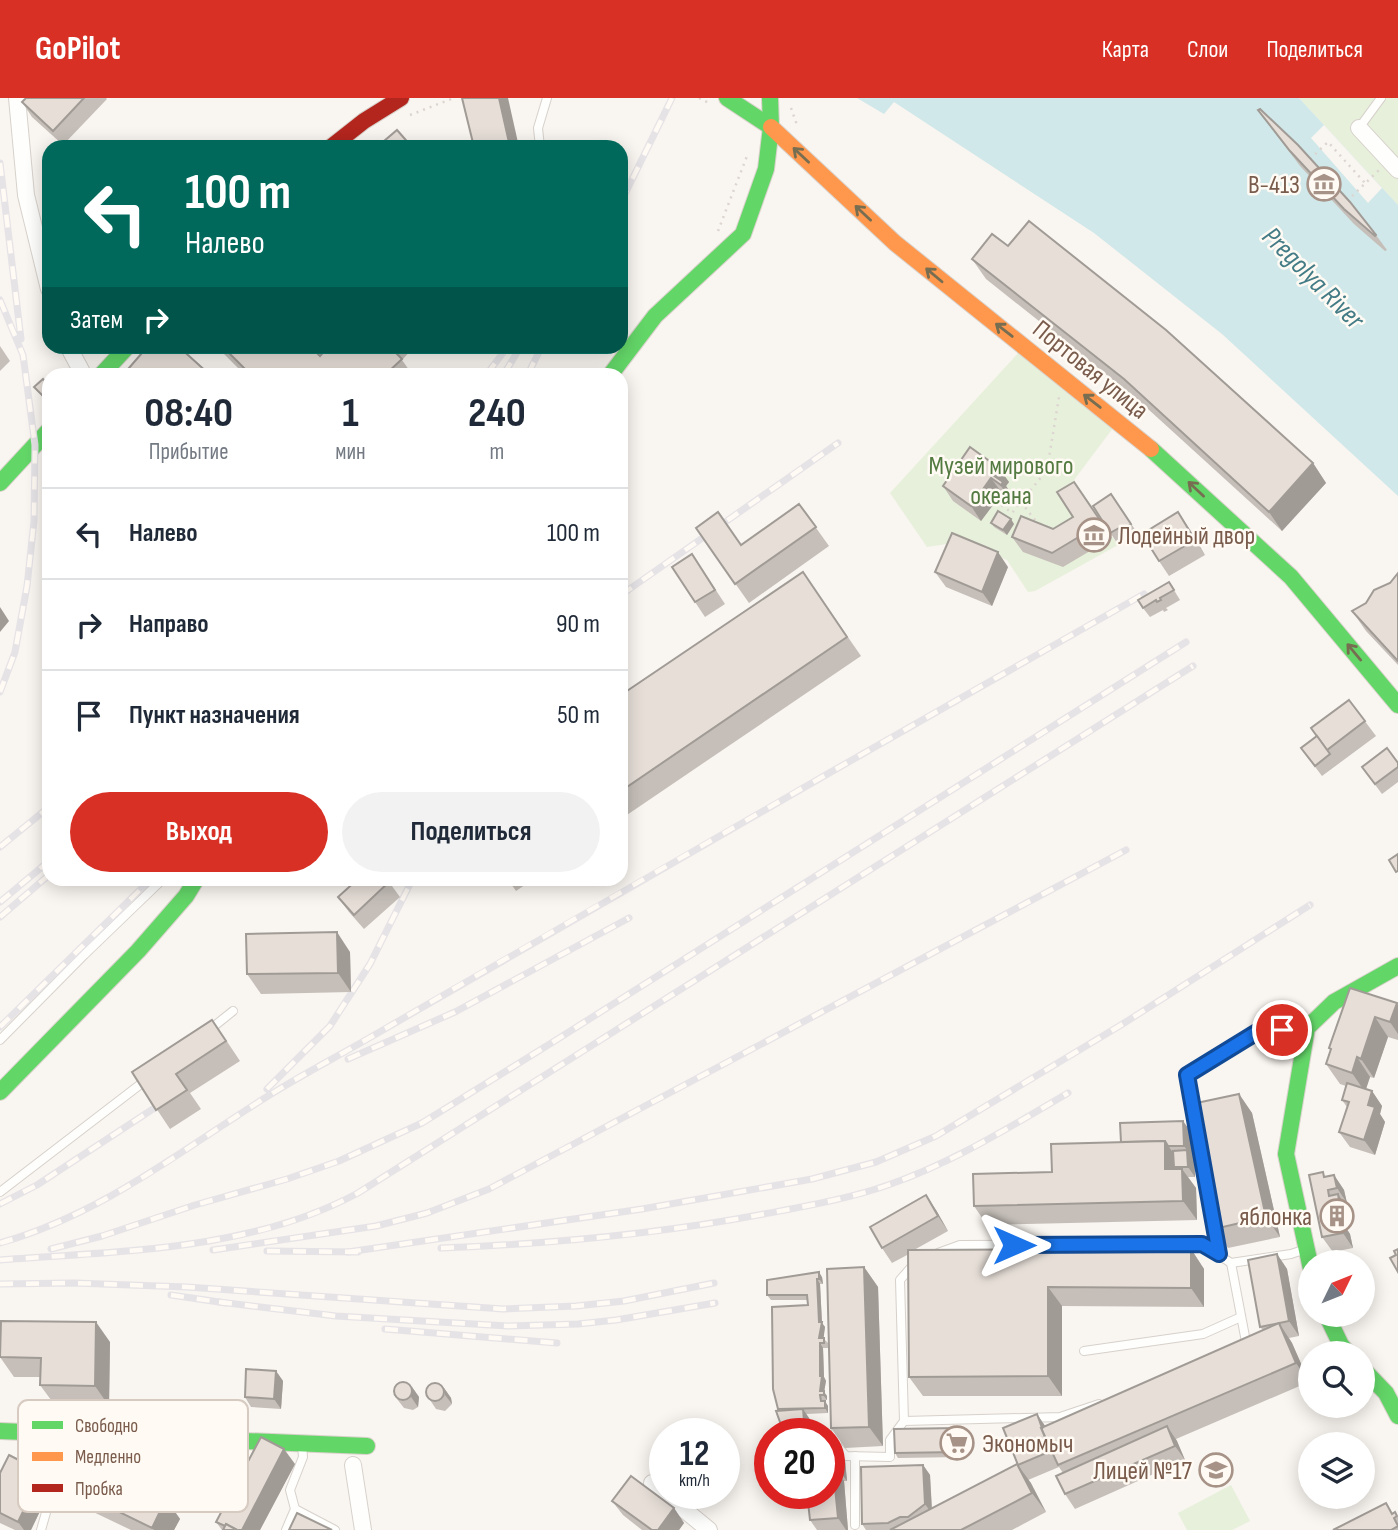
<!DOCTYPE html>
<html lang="ru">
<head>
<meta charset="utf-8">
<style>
	body { margin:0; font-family:"Sofia Sans Condensed",sans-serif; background:#f2f2f3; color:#1f2937; height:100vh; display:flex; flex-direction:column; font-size:26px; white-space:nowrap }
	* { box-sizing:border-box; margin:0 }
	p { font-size:23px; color:#747a83 }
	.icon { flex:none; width:38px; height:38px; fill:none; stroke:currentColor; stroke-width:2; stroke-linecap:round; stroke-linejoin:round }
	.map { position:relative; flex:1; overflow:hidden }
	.details { position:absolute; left:42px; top:270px; width:586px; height:518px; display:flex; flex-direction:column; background:#fff; border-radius:21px; box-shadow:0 4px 18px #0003 }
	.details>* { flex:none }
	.top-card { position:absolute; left:42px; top:42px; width:586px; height:214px; border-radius:21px; box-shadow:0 4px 18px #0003; background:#00695c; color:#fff; overflow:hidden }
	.needle { width:46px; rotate:47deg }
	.tools { position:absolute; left:1298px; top:1152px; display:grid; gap:14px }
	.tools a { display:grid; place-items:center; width:77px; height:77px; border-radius:50%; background:#fff; box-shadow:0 4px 18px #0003; font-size:35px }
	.speed { position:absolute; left:649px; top:1320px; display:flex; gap:14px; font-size:35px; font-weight:700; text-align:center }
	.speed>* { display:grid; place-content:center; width:91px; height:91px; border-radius:50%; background:#fff; box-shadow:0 4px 18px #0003; line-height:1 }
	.speed small { font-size:18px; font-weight:400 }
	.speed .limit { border:10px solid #d22; background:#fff; color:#111 }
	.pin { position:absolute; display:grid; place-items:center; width:60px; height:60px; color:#fff; margin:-30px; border:4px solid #fff; border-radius:50%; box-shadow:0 2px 7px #0007 }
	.me { position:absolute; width:77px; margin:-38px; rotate:90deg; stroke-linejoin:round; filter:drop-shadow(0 0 5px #0008) }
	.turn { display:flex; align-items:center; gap:24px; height:147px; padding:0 28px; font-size:32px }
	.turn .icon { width:91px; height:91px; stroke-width:2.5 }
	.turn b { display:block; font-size:49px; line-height:60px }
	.then { display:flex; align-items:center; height:66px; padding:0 28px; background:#0003; gap:14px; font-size:26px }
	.eta { display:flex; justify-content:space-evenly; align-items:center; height:119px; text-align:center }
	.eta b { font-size:42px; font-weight:700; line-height:49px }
	.primary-button { display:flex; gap:14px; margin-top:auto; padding:14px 28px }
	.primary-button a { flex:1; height:80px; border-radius:42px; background:#d93025; color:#fff; font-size:28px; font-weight:700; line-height:80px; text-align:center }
	.primary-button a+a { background:#f2f2f3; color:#1f2937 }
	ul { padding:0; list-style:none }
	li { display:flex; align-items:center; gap:21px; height:91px; padding:0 28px; border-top:2px solid #e0e1e3 }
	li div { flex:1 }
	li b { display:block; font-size:26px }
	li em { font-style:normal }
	header { display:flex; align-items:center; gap:42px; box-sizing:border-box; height:98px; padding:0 35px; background:#d93025; color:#fff }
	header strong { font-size:33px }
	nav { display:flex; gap:38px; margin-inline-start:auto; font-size:24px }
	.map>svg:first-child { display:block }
	.green { fill:#e7f0db }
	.water { fill:#d0e8ea }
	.pier { fill:#f9f5f0 }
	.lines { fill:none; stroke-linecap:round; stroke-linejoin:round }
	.lane-casing { stroke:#d7d1cb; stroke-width:10 }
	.street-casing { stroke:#d7d1cb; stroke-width:18 }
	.fast-casing { stroke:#d9d2cb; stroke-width:18 }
	.slow-casing { stroke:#d9d2cb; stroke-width:18 }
	.jam-casing { stroke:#d9d2cb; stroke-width:18 }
	.path { stroke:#dcd5d0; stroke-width:2.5; stroke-dasharray:2 5; stroke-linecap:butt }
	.lane { stroke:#fefefd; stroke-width:8 }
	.street { stroke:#fefefd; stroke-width:16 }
	.fast { stroke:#63d668; stroke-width:16 }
	.slow { stroke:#ff974d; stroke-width:16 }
	.jam { stroke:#b3261e; stroke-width:16 }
	.rail-casing { stroke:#e6e3e7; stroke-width:7 }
	.rail { stroke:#fffaf3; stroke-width:4.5; stroke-dasharray:13; stroke-linecap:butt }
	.wall { fill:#c6bfb9 }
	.shaded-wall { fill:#a19b96 }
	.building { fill:#e6ded7; stroke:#a19b96; stroke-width:2 }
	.oneway { stroke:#776e51 }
	.route-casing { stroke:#114b97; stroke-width:18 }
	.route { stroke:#1a73e8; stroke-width:12 }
	.labels { text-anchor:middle; stroke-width:5; stroke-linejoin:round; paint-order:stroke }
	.poi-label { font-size:26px; fill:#7a5c4d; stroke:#fffaf3; text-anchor:end }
	.street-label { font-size:26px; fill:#7a5c4d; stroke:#fffaf3 }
	.park-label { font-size:26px; fill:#537a41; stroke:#fffaf3 }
	.water-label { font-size:28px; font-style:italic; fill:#437c86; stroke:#fffaf3 }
	.key { fill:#fffaf3; stroke:#d7cbc1; stroke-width:2 }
	.key-label { font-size:19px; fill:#7a5c4d }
</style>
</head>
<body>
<header>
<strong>GoPilot</strong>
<nav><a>Карта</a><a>Слои</a><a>Поделиться</a></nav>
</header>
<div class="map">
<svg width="1398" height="1432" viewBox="0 0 1398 1432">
	<rect width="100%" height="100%" fill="#f9f5f0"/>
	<g class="green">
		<path d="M1299 0H1398V107Z"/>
		<path d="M1020 253 1113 330 1074 382 1118 447 1035 493 1028 494 1007 462 960 444 927 449 890 395Z"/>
		<path d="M1231 1387 1250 1423 1232 1432H1187L1178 1415Z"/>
	</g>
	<path class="water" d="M857 0H1299L1398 107V398L1222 236 1094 135 894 4 884 16Z"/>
	<path class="pier" d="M1324 27 1382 90 1368 105 1311 40Z"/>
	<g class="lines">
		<defs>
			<g id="lane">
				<path d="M1359 30 1381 0"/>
				<path d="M540 49 538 30 547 0"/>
				<path d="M208 933 233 913"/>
				<path d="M0 942 84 857 164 780"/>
				<path d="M1194 1016 1187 977 1193 971 1257 934 1304 930"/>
				<path d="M0 1094 146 982"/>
				<path d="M1213 1122 1219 1156"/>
				<path d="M938 1155 960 1147 1202 1146 1231 1165"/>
				<path d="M1247 1249 1231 1165 1291 1156 1306 1151"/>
				<path d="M1084 1253 1203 1236 1241 1219"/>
				<path d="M904 1323 900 1182 914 1166"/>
				<path d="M836 1327 837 1348 846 1358 890 1359V1342L904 1323 1060 1319 1099 1306"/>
				<path d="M69 1339 67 1358 98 1365 169 1402"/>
				<path d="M855 1358V1427"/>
				<path d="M295 1411 335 1432"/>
				<path d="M41 1432 57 1376"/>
				<path d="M286 1432 295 1411 290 1392 303 1359 302 1347"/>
			</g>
			<g id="street">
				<path d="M17 0 26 97 49 191"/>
				<path d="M1359 30 1398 72"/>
				<path d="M68 248 83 276"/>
				<path d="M353 1367 363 1432"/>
				<path d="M652 1385 709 1432"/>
			</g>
			<g id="fast">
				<path d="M727 0 771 29"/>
				<path d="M102 276 128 248"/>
				<path d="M611 276 655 218 743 136 766 71 771 29 770 0"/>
				<path d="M1151 351 1291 479 1398 607"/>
				<path d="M0 385 49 332"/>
				<path d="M0 994 138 853 186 798 197 780"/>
				<path d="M1311 1171 1286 1056 1307 930 1334 904 1398 868"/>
				<path d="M1326 1216 1341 1247 1348 1255"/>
				<path d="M1363 1271 1386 1295 1398 1318"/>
				<path d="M0 1333 367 1348"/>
			</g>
			<path id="slow" d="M771 29 895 145 1151 351"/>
			<path id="jam" d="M331 49 364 23 401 0"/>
		</defs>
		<use href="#lane" class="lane-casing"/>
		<use href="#street" class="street-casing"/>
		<use href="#fast" class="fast-casing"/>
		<use href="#slow" class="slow-casing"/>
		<use href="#jam" class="jam-casing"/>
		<g class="path">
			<path d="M699 0 709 5"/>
			<path d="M791 10 797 27"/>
			<path d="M410 17 454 0"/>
			<path d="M1310 61 1328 44 1365 85"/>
			<path d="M1347 103 1379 72"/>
			<path d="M718 133 747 58"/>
			<path d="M996 403 1012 415 1047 372 1059 299"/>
			<path d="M1021 404 1038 426"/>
		</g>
		<use href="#lane" class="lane"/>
		<use href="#street" class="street"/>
		<use href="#fast" class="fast"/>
		<use href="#slow" class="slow"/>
		<use href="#jam" class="jam"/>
		<defs>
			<g id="rail">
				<path d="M0 65 21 241"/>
				<path d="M621 104 672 0"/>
				<path d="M0 202 23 257 35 347 34 423 27 488 15 554 0 594"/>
				<path d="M487 276 508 248"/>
				<path d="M504 276 521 248"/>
				<path d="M528 276 542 248"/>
				<path d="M621 497 838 345"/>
				<path d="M0 749 49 709"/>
				<path d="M0 804 49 763"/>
				<path d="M0 819 49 777"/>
				<path d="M0 929 152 780"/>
				<path d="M348 961 455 914 629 820"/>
				<path d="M267 991 330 928 370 866 413 780"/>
				<path d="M0 1106 37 1087 156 1009"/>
				<path d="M0 1145C99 1117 175 1057 260 1003 291 983 325 965 357 947 618 795 881 645 1144 496"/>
				<path d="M441 1150C550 1146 658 1136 764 1116 806 1108 848 1101 888 1087 952 1065 1010 1029 1068 995"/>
				<path d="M51 1151 102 1138 195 1107 287 1081 339 1063 422 1025 553 944 1186 544"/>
				<path d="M213 1152 376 1128 427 1115 489 1091 1126 752"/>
				<path d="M267 1153 358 1154"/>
				<path d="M348 1154 642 1111 812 1081 876 1064 936 1038 1121 927 1310 807"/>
				<path d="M0 1162C120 1153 250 1153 358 1095L1193 568"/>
				<path d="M0 1186 74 1185 187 1189 503 1211 576 1208 624 1203 714 1185"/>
				<path d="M171 1197 226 1205"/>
				<path d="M219 1204 336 1218 508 1228 578 1226 616 1222 715 1205"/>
				<path d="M385 1231 557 1245"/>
			</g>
		</defs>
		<use href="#rail" class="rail-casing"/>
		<use href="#rail" class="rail"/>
	</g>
	<g class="wall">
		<path d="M26 0H106L107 1 63 47 32 19 22 4Z"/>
		<path d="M1258 12 1376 137 1387 152 1385 153 1354 126 1300 68Z"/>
		<path d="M1008 148 1313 365 1326 385 1282 433 1137 301 986 181 972 161Z"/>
		<path d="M0 248 10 263 0 273Z"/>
		<path d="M216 248H272L275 251 320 258 329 248H415L402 262 412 276H244Z"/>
		<path d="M49 288V299L45 302 34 289Z"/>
		<path d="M970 349 1009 384 1006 388 1014 399 1011 402 1002 395 981 423 953 403 943 388Z"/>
		<path d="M1074 384 1112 440 1063 469 1023 454 1012 439 1053 431 1073 419Z"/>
		<path d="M1111 396 1138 436 1128 442 1125 439 1117 445 1093 408Z"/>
		<path d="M799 406 829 448 749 505 696 430 741 447Z"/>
		<path d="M991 425 1014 426 1007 437 994 429Z"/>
		<path d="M1188 429 1205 457 1169 478 1159 463Z"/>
		<path d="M692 456 725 506 705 519 695 504Z"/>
		<path d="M1008 469 992 508 946 489 935 474Z"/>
		<path d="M803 474 861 558 621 721V597Z"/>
		<path d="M1398 475V567L1366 533 1352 513 1366 505 1390 485Z"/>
		<path d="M1169 484 1180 502 1166 510 1168 512 1164 514 1163 512 1150 519 1143 510Z"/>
		<path d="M1349 602 1376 638 1322 678 1301 650 1316 638Z"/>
		<path d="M1398 665V684L1382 696 1362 669Z"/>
		<path d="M507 780H535L516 793Z"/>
		<path d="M389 784 400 799 364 831 349 814 338 799Z"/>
		<path d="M350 854 351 894 261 896 247 876Z"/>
		<path d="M1397 905 1398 907V942L1388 939 1374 980 1370 979 1366 991 1372 993 1382 1008 1380 1016 1385 1024 1375 1057 1350 1049 1339 1034 1347 1009 1342 1002 1346 988 1340 986 1326 966 1331 952 1329 950Z"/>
		<path d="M226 942 240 963 190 995 201 1011 170 1031 132 974Z"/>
		<path d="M1239 996 1252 1015 1280 1139 1228 1150 1214 1131 1194 1039 1195 1079H1188L1196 1090 1197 1122 987 1127 974 1108 1052 1074 1193 1037Z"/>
		<path d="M1334 1077 1344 1092 1347 1105H1344L1348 1111 1350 1123 1343 1125 1350 1136 1353 1150 1333 1154 1322 1139 1326 1079Z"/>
		<path d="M936 1112 948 1133 914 1152 1191 1151 1204 1171V1209L1062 1208V1298H923L909 1279V1156L892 1165 882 1150Z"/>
		<path d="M1277 1156 1287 1171 1299 1238 1289 1240 1292 1245 1309 1284 1176 1341 1185 1362 1075 1411 1065 1396 1063 1375 1059 1369 1028 1382 1046 1414 1012 1432H866L862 1426 923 1367 930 1377 932 1410 1017 1366 1037 1316 1045 1328 1263 1232 1260 1229Z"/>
		<path d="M864 1169 878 1189 883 1348 845 1350 831 1330Z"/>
		<path d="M822 1179 823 1186H820L822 1225 825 1229 823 1240 828 1245V1250H823L824 1279 826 1283 824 1294 827 1298V1302H824V1303L828 1308V1315L806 1316 813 1326 814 1335H784L778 1311 808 1207 807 1202H771L767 1197Z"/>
		<path d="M110 1244 109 1308 54 1306 40 1287V1279H14L0 1259Z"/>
		<path d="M276 1273 283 1283 281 1311 251 1309 245 1299Z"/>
		<path d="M412 1289 419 1299 418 1309 413 1312 404 1310 397 1301Z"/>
		<path d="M444 1290 451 1300 452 1306 445 1313 436 1311 426 1296Z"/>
		<path d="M957 1330 961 1335 962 1359 898 1360 895 1355Z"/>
		<path d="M830 1347 845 1362 847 1383H844L848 1432H817L810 1422Z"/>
		<path d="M295 1366 260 1432H222L216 1424Z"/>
		<path d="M0 1375 52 1388 31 1432H15L0 1425Z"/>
		<path d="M50 1380 166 1401 180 1421 174 1432H131L64 1400Z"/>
		<path d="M612 1403 674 1410 684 1425 679 1432H642L623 1417Z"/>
		<path d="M1395 1414 1398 1419V1432H1333Z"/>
	</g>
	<g class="shaded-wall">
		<path d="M499 0H508L519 49H510Z"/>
		<path d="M1313 365 1326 385 1282 433 1269 414Z"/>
		<path d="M999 370 1009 384 1006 388 1014 399 1011 402 993 377Z"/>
		<path d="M991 380 1002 395 981 423 971 408Z"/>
		<path d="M1178 414 1188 429 1205 457 1195 442Z"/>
		<path d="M1011 421 1014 426 1007 437 1003 432Z"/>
		<path d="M998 454 1008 469 992 508 982 494Z"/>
		<path d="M0 509 9 523 0 534Z"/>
		<path d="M337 834 350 854 351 894 338 875Z"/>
		<path d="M1397 905 1398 907V936L1390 924Z"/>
		<path d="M1375 919 1388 939 1374 980 1361 961Z"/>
		<path d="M1357 959 1370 979 1365 994 1352 975Z"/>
		<path d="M1372 993 1382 1008 1380 1016 1385 1024 1375 1057 1364 1042 1368 1007Z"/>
		<path d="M1239 996 1252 1015 1280 1139 1266 1119Z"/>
		<path d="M1183 1023 1194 1038 1195 1079 1188 1069 1187 1052 1184 1048Z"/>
		<path d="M1165 1043 1178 1062 1174 1069 1179 1076 1165 1071Z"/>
		<path d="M1182 1071 1196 1090 1197 1122 1183 1103Z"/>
		<path d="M1334 1077 1344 1092 1347 1105 1337 1090Z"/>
		<path d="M1338 1096 1348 1111 1350 1123 1340 1109Z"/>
		<path d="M926 1097 936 1112 948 1133 938 1118Z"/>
		<path d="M1330 1111 1340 1125 1343 1137 1332 1123Z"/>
		<path d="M1340 1121 1350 1136 1353 1150 1343 1135Z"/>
		<path d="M1191 1151 1204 1171V1209L1191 1190Z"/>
		<path d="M1277 1156 1287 1171 1299 1238 1289 1223Z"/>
		<path d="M864 1169 878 1189 883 1348 869 1329Z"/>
		<path d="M819 1174 822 1179 823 1186 819 1181Z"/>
		<path d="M817 1181 820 1186 822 1225 825 1229 823 1245 819 1240Z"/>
		<path d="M1048 1189 1062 1208V1298L1048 1278Z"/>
		<path d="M96 1224 110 1244 109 1308 95 1288Z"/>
		<path d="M1279 1225 1292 1245 1309 1284 1296 1265Z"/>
		<path d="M820 1245 823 1250 824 1279 826 1283 824 1294 827 1298V1302L820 1293Z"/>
		<path d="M276 1273 283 1283 281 1311 274 1301Z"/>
		<path d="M412 1289 419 1299 418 1309 411 1299Z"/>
		<path d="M444 1290 451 1300 452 1306 445 1297Z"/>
		<path d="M825 1303 828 1308V1315L825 1310Z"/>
		<path d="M803 1311 813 1326 814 1335H805Z"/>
		<path d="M1037 1316 1047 1331 1062 1368 1052 1353Z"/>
		<path d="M1167 1328 1177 1343 1185 1362 1175 1348Z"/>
		<path d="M957 1330 961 1335 962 1359 958 1354Z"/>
		<path d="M835 1347 845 1362 847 1383 836 1368Z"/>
		<path d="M284 1351 295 1366 260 1432H242Z"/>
		<path d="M1017 1366 1031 1385 1046 1414 1032 1395Z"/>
		<path d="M923 1367 930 1377 932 1416 925 1406Z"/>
		<path d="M833 1369 844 1383 848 1432H846L838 1420Z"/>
		<path d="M42 1374 52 1388 31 1432H24L18 1424Z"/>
		<path d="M166 1401 180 1421 174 1432H154L152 1430Z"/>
		<path d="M674 1410 684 1425 679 1432H658Z"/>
	</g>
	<g class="building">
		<path d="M26 0H84L53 33 22 4Z"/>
		<path d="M462 0H499L510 49H474Z"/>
		<path d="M1260 11 1298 47 1350 104 1376 137 1375 138 1344 111 1290 53 1258 12Z"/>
		<path d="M397 32 412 49H377Z"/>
		<path d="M1029 123 1166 232 1313 365 1269 414 1124 281 972 161 992 136 1008 148Z"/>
		<path d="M148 248H178L209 276H136L129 270Z"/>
		<path d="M222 248H272L275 251 278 248H310L320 258 329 248H389L402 261 386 276H250Z"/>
		<path d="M43 281 49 288V291L42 297 34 289Z"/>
		<path d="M970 349 999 370 993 377 1003 384 1001 387 991 380 971 408 943 388Z"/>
		<path d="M1074 384 1102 425 1052 455 1012 439 1021 418 1053 431 1073 419 1057 394Z"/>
		<path d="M1111 396 1131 426 1121 433 1119 430 1110 435 1093 408Z"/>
		<path d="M799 406 816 429 735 486 696 430 718 414 741 447Z"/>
		<path d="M998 413 1011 421 1003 432 991 425Z"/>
		<path d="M1178 414 1195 442 1159 463 1142 436Z"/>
		<path d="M952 435 998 454 982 494 935 474Z"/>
		<path d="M692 456 715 492 695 504 672 469Z"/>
		<path d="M803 474 847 539 621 693V597Z"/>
		<path d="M1398 475V563L1352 513 1366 505 1374 492 1390 485Z"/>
		<path d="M1169 484 1174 492 1160 500 1161 502 1157 504 1156 502 1143 510 1138 502Z"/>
		<path d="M1349 602 1365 623 1327 652 1311 630Z"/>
		<path d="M1317 638 1330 656 1315 668 1301 650Z"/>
		<path d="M1387 650 1398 665V669L1375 686 1362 669Z"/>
		<path d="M1398 756V773L1396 774 1389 762Z"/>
		<path d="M359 780H386L389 784 354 817 338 799Z"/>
		<path d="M337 834 338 875 247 876 246 836Z"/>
		<path d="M1350 890 1397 905 1390 924 1375 919 1361 961 1357 959 1352 975 1326 966 1331 951 1329 950Z"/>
		<path d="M212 922 226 943 176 976 187 992 156 1012 132 974Z"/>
		<path d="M1347 985 1372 993 1368 1007 1375 1009 1364 1042 1339 1034 1349 1004 1342 1002Z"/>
		<path d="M1239 996 1266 1119 1214 1131 1187 1007Z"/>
		<path d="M1183 1023 1184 1048H1168L1165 1043 1121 1044 1120 1025Z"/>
		<path d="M1165 1043V1071H1182L1183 1103 974 1108 973 1076 1052 1074 1051 1046Z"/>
		<path d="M1187 1052 1188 1069H1174L1173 1053Z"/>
		<path d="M1323 1074 1324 1079 1334 1077 1337 1090 1328 1092 1329 1098 1338 1096 1340 1109 1330 1111 1332 1123 1340 1121 1343 1135 1322 1139 1309 1077Z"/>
		<path d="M926 1097 938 1118 882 1150 870 1129Z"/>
		<path d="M1191 1151V1190L1048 1189V1278L909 1279 908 1152Z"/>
		<path d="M1398 1151V1174L1390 1160 1396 1157 1394 1153Z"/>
		<path d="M1277 1156 1289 1223 1260 1229 1248 1162Z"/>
		<path d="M864 1169 869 1329 831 1330 827 1171Z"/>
		<path d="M819 1174V1181H817L819 1224H822L819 1240H824V1245H820V1278H822L820 1293H824V1297H820L821 1303H825V1310L778 1311 773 1291 772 1209 808 1207 807 1197H767V1182Z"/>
		<path d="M1 1223 96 1224 95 1288 40 1287 41 1260 0 1259Z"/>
		<path d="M1279 1225 1296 1265 1058 1367 1041 1330Z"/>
		<path d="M246 1271 276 1273 274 1301 245 1299Z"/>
		<circle cx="403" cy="1293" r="9"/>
		<circle cx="435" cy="1294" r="9"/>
		<path d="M803 1311 805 1335H784L776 1313Z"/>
		<path d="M1037 1316 1042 1330H1041L1051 1353 1018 1367 1003 1330Z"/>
		<path d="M1167 1328 1175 1348 1065 1396 1056 1378Z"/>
		<path d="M957 1330 958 1354 895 1355 894 1331Z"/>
		<path d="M261 1339 284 1351 242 1432H237L226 1426 225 1428 216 1424Z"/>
		<path d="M830 1347H835L836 1368 833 1369 838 1420 810 1422 807 1395H830Z"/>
		<path d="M64 1352 166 1401 152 1430 50 1380Z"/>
		<path d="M9 1357 42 1374 18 1424 0 1415V1375Z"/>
		<path d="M1017 1366 1032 1395 961 1432H890Z"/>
		<path d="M923 1367 925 1406 908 1419H900L888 1425 862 1426 861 1369Z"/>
		<path d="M631 1378 674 1410 658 1432H652L612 1403Z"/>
		<path d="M1386 1405 1392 1416 1395 1414 1397 1418 1394 1420 1398 1428 1391 1432H1333Z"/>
		<path d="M297 1415 332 1432H289Z"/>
		<path d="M226 1426 237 1432H223Z"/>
	</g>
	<defs><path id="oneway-shaft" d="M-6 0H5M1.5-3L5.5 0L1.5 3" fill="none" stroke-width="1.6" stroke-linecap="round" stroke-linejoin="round" transform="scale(1.75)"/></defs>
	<g class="oneway">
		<use href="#oneway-shaft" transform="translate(801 57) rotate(-137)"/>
		<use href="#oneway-shaft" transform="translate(863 115) rotate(-137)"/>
		<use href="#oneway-shaft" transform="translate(934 177) rotate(-140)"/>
		<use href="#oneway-shaft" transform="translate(1004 232) rotate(-142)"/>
		<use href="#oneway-shaft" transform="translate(1092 303) rotate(-142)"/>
		<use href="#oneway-shaft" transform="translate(1196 391) rotate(-137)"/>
		<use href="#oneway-shaft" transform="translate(1354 554) rotate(-130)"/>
	</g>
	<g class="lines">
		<defs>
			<path id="route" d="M1014 1147 1202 1146 1219 1156 1187 977 1257 934 1282 932"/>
		</defs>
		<use href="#route" class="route-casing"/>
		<use href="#route" class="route"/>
	</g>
	<defs>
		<symbol id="museum-ring" viewBox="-11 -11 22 22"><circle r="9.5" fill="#fffaf3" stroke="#a69286" stroke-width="1.5"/><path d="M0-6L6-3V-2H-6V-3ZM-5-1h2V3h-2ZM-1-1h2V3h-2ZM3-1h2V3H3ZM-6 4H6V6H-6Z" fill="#a69286"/></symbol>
		<symbol id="building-ring" viewBox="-11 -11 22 22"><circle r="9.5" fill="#fffaf3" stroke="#a69286" stroke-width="1.5"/><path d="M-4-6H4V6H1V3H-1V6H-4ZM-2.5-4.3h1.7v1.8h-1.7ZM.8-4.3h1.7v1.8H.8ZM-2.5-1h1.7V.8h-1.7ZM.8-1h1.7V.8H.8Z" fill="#a69286"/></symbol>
		<symbol id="supermarket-ring" viewBox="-11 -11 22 22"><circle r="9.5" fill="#fffaf3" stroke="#a69286" stroke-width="1.5"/><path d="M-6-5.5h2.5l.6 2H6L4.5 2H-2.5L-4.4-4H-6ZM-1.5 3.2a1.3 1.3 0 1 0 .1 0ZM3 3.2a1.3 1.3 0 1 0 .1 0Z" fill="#a69286"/></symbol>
		<symbol id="school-ring" viewBox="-11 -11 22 22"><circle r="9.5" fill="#fffaf3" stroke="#a69286" stroke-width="1.5"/><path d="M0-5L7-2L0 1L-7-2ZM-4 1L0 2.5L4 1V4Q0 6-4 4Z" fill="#a69286"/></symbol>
	</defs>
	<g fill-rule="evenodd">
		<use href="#museum-ring" x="1305" y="67" width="38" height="38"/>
		<use href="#museum-ring" x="1075" y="418" width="38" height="38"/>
		<use href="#building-ring" x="1318" y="1099" width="38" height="38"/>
		<use href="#supermarket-ring" x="938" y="1326" width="38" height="38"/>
		<use href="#school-ring" x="1197" y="1353" width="38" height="38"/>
	</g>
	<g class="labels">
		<g class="poi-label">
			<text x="1300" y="95">B-413</text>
			<text x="1118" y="446" text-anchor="start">Лодейный двор</text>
			<text x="1312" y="1127">яблонка</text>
			<text x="982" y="1354" text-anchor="start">Экономыч</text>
			<text x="1192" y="1381">Лицей №17</text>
		</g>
		<g class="street-label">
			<text transform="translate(1091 271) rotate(39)" y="9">Портовая улица</text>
		</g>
		<g class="park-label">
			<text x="1001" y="376">Музей мирового<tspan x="1001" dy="30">океана</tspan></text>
		</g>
		<g class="water-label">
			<text transform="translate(1314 179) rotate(45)" y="10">Pregolya River</text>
		</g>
	</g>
	<rect x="18" y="1302" width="230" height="112" rx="10" class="key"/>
	<rect x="32" y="1323" width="31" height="8" fill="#63d668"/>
	<rect x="32" y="1354" width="31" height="9" fill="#ff974d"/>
	<rect x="32" y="1386" width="31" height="8" fill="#b3261e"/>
	<g class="key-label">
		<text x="75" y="1334">Свободно</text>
		<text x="75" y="1365">Медленно</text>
		<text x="75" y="1397">Пробка</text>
	</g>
</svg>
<div class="tools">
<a><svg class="needle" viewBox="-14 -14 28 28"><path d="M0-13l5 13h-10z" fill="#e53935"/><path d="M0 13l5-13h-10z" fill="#747a83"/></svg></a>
<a><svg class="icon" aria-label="search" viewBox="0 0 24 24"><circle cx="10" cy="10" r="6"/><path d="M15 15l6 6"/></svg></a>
<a><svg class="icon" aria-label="layers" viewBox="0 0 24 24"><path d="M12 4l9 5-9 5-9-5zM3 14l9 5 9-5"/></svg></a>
</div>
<div class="speed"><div>12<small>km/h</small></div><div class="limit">20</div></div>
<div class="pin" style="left:1282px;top:932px;background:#d93025"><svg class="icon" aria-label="arrive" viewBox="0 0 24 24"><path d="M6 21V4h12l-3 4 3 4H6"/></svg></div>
<svg class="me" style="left:1014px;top:1147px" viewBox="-20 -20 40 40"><path d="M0-17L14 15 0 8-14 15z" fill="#1a73e8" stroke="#fff" stroke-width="4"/></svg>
<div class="top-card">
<div class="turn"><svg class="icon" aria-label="left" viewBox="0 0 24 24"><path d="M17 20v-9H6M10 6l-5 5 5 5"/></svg><div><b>100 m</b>Налево</div></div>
<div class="then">Затем<svg class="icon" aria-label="right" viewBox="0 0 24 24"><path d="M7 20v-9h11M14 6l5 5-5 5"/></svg></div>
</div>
<section class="details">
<div class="eta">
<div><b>08:40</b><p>Прибытие</p></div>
<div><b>1</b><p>мин</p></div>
<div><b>240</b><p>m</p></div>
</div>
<ul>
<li><svg class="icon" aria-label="left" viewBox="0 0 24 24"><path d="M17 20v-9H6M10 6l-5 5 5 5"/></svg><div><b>Налево</b></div><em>100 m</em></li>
<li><svg class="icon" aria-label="right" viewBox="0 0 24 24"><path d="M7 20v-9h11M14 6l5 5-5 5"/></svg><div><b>Направо</b></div><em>90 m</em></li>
<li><svg class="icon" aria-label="arrive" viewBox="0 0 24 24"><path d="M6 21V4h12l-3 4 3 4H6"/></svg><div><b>Пункт назначения</b></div><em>50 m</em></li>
</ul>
<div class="primary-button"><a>Выход</a><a>Поделиться</a></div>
</section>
</div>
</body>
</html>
